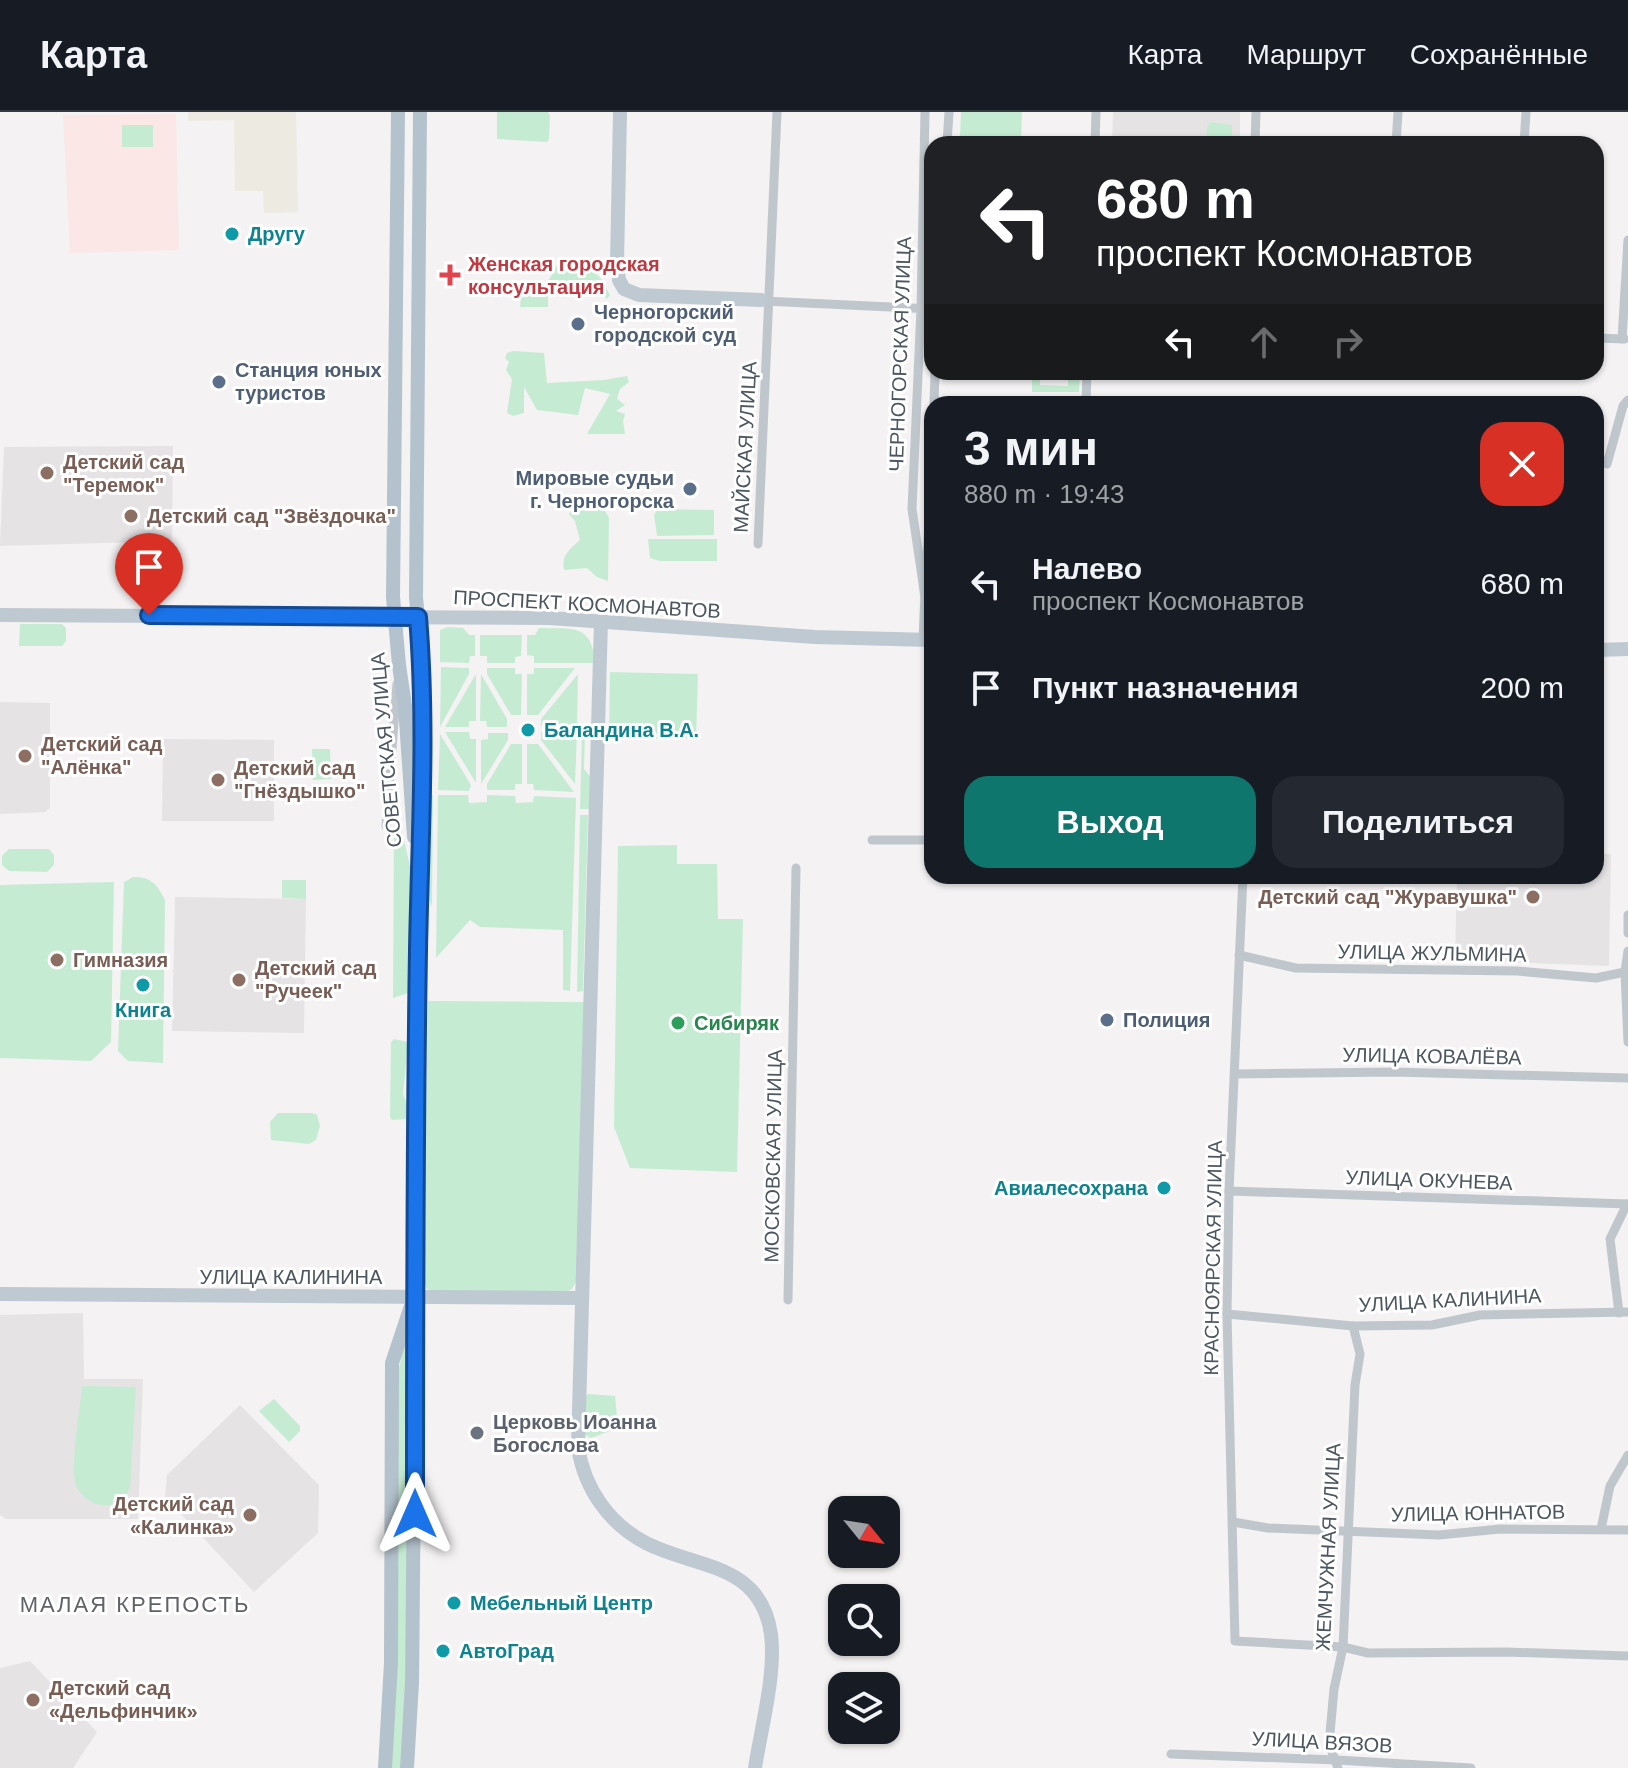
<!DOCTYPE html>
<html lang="ru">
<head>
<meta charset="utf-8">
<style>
	body { margin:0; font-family:Arial,sans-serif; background:#242831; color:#f1f3f6; height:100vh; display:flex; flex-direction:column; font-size:30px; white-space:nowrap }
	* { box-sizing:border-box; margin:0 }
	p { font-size:26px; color:#9ea1a6 }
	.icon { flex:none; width:44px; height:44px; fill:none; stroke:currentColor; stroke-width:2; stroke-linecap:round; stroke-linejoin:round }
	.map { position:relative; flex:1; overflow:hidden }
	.side { position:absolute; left:924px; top:284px; width:680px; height:488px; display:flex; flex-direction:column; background:#171b24; border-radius:24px; box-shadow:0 2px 6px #0004 }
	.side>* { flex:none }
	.top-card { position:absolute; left:924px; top:24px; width:680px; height:244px; border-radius:24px; box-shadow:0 2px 6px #0004; background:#202124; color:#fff; overflow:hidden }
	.needle { width:52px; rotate:120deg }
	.tools { position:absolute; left:828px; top:1384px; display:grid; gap:16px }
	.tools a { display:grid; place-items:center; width:72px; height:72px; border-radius:16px; background:#171b24; box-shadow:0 2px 6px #0004; font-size:40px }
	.pin { position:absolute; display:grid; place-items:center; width:68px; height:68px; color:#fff; margin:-82px -34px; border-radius:50% 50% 50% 0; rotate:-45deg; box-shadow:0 0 8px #0007 }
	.pin .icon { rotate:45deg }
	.me { position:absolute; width:88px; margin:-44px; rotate:0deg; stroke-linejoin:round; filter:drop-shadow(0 0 6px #0008) }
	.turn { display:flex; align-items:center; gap:28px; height:168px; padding:0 40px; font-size:36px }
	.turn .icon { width:104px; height:104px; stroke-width:2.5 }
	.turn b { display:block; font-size:56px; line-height:68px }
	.lanes { display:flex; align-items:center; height:76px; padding:0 40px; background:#0003; justify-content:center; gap:40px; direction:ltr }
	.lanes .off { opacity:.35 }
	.round { display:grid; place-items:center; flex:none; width:84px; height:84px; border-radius:24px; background:#242831 }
	.overview { display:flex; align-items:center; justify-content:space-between; height:136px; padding:0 40px }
	h1 { font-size:48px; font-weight:700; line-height:60px }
	.primary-button { display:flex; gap:16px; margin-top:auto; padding:16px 40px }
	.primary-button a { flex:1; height:92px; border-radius:24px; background:#0f766e; color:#fff; font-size:32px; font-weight:700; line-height:92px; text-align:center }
	.primary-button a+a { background:#242831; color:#f1f3f6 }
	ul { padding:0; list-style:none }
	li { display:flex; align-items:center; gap:24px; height:104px; padding:0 40px }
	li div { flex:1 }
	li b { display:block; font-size:30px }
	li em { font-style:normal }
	header { display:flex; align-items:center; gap:48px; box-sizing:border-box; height:112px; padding:0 40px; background:#171b24; border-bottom:2px solid #363941 }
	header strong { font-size:38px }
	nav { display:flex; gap:44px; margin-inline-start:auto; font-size:28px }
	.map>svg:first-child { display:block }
	.commercial { fill:#edeae2 }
	.education { fill:#e5e3e3 }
	.medical { fill:#fae7e6 }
	.green { fill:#c5ecd2 }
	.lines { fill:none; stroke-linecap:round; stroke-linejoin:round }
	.street { stroke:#bfc7cd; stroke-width:9 }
	.secondary { stroke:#bfc9d1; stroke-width:14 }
	.primary { stroke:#b4c2cd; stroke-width:14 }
	.route-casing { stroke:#114b97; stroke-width:20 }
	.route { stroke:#1a73e8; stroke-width:14 }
	.culture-dot { fill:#0f9aa8; stroke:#fff; stroke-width:3 }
	.health-dot { fill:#e0444e; stroke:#fff; stroke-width:3 }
	.service-dot { fill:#5c6f8a; stroke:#fff; stroke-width:3 }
	.education-dot { fill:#8d6e63; stroke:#fff; stroke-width:3 }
	.leisure-dot { fill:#2e9e5b; stroke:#fff; stroke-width:3 }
	.worship-dot { fill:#6b7280; stroke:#fff; stroke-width:3 }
	.labels { text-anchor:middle; stroke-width:6; stroke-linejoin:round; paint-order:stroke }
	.culture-label { font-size:20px; font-weight:bold; fill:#0d838f; stroke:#fff; text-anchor:start }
	.health-label { font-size:20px; font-weight:bold; fill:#be3a42; stroke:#fff; text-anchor:start }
	.service-label { font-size:20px; font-weight:bold; fill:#4e5e75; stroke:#fff; text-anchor:start }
	.street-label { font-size:20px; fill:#4b565e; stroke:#fff }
	.education-label { font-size:20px; font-weight:bold; fill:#785e54; stroke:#fff; text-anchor:start }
	.leisure-label { font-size:20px; font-weight:bold; fill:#27864d; stroke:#fff; text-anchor:start }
	.worship-label { font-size:20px; font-weight:bold; fill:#5b616d; stroke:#fff; text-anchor:start }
	.neighbourhood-label { font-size:22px; letter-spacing:2px; fill:#5f6266; stroke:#fff }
</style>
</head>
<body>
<header>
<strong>Карта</strong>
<nav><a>Карта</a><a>Маршрут</a><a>Сохранённые</a></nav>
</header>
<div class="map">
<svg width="1628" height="1656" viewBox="0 0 1628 1656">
	<rect width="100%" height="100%" fill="#f4f2f2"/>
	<path class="commercial" d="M188 0H296L298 100 264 101 263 79H235L234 8 188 9Z"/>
	<g class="education">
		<path d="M1113 0H1240V32H1112Z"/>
		<path d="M173 334 172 429 0 434 4 335Z"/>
		<path d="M0 590 50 591V696L45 700 0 702Z"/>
		<path d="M163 627 274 628V709H162Z"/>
		<path d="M1596 742H1611L1609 854 1455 848 1457 764H1596Z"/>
		<path d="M175 785 306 787 304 921 172 919Z"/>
		<path d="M83 1201 84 1267H143L138 1407H6L0 1403V1203Z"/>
		<path d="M240 1293 319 1373 318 1421 254 1480 165 1385 167 1363Z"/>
		<path d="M30 1549 97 1620 73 1656H0V1556Z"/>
	</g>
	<path class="medical" d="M176 2 179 138 70 141 63 3Z"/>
	<g class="green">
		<path d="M497 0H548L550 3 549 27 547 30 497 27Z"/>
		<path d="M961 0H1022L1021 32H1010V27L960 24Z"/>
		<path d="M1210 10 1232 13V32H1206L1207 15Z"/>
		<rect x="122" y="13" width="31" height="22"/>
		<path d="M559 148 585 149 601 167 610 183 607 187 597 174 548 173V195H520L521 185C541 184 553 164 559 148Z"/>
		<path d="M513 239 544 241 547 271 604 268 627 264 629 270 620 277 617 287 625 293 616 299 625 302 623 309 625 322H587L610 282 585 276 578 303 537 298 524 275V301L513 304 507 301 512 267 506 258 509 250 505 246 507 241Z"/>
		<path d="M1032 260H1040V273L1068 274V260H1080L1079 280H1032Z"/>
		<path d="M603 389 604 397 609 406 608 469 597 465 587 456 564 458C561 443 570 437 580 428L575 409 569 402 571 399Z"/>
		<path d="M658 397 714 398V423L657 424 654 403Z"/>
		<path d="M648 427H717V449H660L650 446Z"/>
		<path d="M20 512H62L66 516V529L62 534H19Z"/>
		<path d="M448 515 463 516 469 523H475V544H470L469 551 440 550V518Z"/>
		<path d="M539 516C572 517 592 511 595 551H534V544L527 543V523H535Z"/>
		<path d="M480 523H522L521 544 515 545V551H487V544H480Z"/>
		<path d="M441 555 469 556V562L440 615Z"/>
		<path d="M487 556H515V562H522L521 603H511L487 562Z"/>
		<path d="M534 556H575L538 603H527V562H534Z"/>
		<path d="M610 560 698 562 696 626 609 628Z"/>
		<path d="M476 562V609H469V615H445Z"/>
		<path d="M481 562 507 607V615H487L486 609H480Z"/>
		<path d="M578 562 577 614H541V607Z"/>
		<path d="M445 620H469L470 627H476V671Z"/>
		<path d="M541 620H577L575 672 541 628Z"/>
		<path d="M582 620H585L584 657 590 664 589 697H580Z"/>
		<path d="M488 621H508V628L481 672V628L488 627Z"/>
		<path d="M440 622 471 673 469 679 438 678Z"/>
		<path d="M511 632H522V672H515V678H487V672Z"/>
		<path d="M527 632H538L574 680 534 678 533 672H527Z"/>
		<path d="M312 637H330L331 667 313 668Z"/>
		<path d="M428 683H433L432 795 427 781Z"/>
		<path d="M438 683H468L469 691 487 690V683L515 684 516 691 533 690 534 684 576 686 570 879 563 878V818L480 815 470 808 436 846Z"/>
		<path d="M580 703H588L583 879 577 880Z"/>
		<path d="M397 712 401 716 412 762 411 880 393 886 394 716Z"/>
		<path d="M677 733V752H717L718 807H743L737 1060 630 1056 614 1015 618 734Z"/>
		<path d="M9 737H49L54 743V753L47 760 9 759 2 753V744Z"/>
		<path d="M133 765C151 765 157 772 165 788L163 951 128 949 118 939 124 770Z"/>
		<path d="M282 768H306V787L282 786Z"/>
		<path d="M114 770 111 930 91 949 0 946V773Z"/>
		<path d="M428 889 585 890 577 1168 572 1177 563 1181 438 1180 427 1177 423 1170Z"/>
		<path d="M394 927 408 930 403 982 407 992V1007L392 1008 390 1005 391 930Z"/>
		<path d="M278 1001H312L317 1003 320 1014 316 1028 309 1032 271 1028 270 1010Z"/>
		<path d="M410 1210 408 1569 403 1656H391L398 1260Z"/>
		<path d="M82 1274 136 1275 130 1375C122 1404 81 1396 75 1369 71 1350 80 1296 82 1274Z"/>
		<path d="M588 1282 615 1284 618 1316 591 1326 583 1322 584 1286Z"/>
		<path d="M274 1287 300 1314V1319L289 1330 259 1299Z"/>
	</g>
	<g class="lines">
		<g class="street">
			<path d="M947 32 949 0"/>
			<path d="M1095 32 1096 0"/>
			<path d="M1255 32 1256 0"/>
			<path d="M1396 32 1398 0"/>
			<path d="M1524 32 1526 0"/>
			<path d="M764 189 932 197"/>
			<path d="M1596 226 1625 227"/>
			<path d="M1622 227 1628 128"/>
			<path d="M934 292 935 260"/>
			<path d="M1086 292 1087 260"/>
			<path d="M1607 352 1623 294 1628 288"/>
			<path d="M758 432 777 0"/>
			<path d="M926 467 932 351"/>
			<path d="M925 485 912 397 921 196 925 0"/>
			<path d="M923 528 925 482"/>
			<path d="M386 714 397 572"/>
			<path d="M872 728H932"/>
			<path d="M1243 764 1229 1079 1227 1202 1235 1529 1343 1535 1368 1541 1506 1540 1628 1544"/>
			<path d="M1628 803V821"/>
			<path d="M1628 839 1625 860 1628 930"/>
			<path d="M1239 843 1296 856 1517 859 1596 866 1625 860"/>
			<path d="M1235 962 1393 960 1628 966"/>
			<path d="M1229 1079 1628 1092"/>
			<path d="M788 1188 796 756"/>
			<path d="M1619 1201 1610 1127 1627 1092"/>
			<path d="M1227 1202 1353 1214 1432 1213 1480 1203 1628 1200"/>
			<path d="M1233 1410 1268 1416 1439 1423 1500 1417 1628 1418"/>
			<path d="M1601 1417 1610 1374 1628 1343"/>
			<path d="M1171 1642 1337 1648 1471 1656"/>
			<path d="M1338 1656 1329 1632 1334 1577 1343 1535 1355 1273 1360 1242 1353 1214"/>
		</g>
		<g class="secondary">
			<path d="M620 0 617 151 619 168 624 177 639 183 761 188"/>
			<path d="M0 503 550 506 815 525 932 528"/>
			<path d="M601 509 578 1335C584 1376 609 1412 646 1431 697 1457 760 1450 771 1522 776 1563 761 1616 755 1656"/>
			<path d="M1596 538 1628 537"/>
			<path d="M0 1182 581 1186"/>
		</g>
		<g class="primary">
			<path d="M398 0 393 485 399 553 405 594 414 725"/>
			<path d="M385 1656 391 1551 392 1251 411 1194"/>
			<path d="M407 1656 412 1571C415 1348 416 1125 418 901 419 763 429 623 416 485L420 0"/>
		</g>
	</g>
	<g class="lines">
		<defs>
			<path id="route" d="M149 503 418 505C427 616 420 727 418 838 415 1026 415 1214 415 1402"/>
		</defs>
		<use href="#route" class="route-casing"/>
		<use href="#route" class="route"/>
	</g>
	<g class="culture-dot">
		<circle cx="232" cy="122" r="8"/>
		<circle cx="528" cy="618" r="8"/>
		<circle cx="143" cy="873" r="8"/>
		<circle cx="1164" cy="1076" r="8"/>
		<circle cx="454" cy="1491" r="8"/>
		<circle cx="443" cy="1539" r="8"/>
	</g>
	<path class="health-dot" d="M446 151h8v8h8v8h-8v8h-8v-8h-8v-8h8z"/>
	<g class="service-dot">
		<circle cx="578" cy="212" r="8"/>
		<circle cx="219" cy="270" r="8"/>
		<circle cx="690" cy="377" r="8"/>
		<circle cx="1107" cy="908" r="8"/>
	</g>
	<g class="education-dot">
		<circle cx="47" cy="361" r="8"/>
		<circle cx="131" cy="404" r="8"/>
		<circle cx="25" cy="644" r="8"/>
		<circle cx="218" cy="668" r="8"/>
		<circle cx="1533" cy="785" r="8"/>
		<circle cx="57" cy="848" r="8"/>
		<circle cx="239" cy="868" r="8"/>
		<circle cx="250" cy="1403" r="8"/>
		<circle cx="33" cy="1588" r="8"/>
	</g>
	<circle class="leisure-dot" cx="678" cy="911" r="8"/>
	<circle class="worship-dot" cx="477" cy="1321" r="8"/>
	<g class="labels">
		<g class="culture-label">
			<text x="248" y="129">Другу</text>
			<text x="544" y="625">Баландина В.А.</text>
			<text x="143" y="905" text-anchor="middle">Книга</text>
			<text x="1148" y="1083" text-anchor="end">Авиалесохрана</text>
			<text x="470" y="1498">Мебельный Центр</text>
			<text x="459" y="1546">АвтоГрад</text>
		</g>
		<g class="health-label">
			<text x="468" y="159">Женская городская<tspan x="468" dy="23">консультация</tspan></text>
		</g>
		<g class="service-label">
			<text x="594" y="207">Черногорский<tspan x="594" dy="23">городской суд</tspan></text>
			<text x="235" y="265">Станция юных<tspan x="235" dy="23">туристов</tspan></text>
			<text x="674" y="373" text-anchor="end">Мировые судьи<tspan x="674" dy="23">г. Черногорска</tspan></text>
			<text x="1123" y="915">Полиция</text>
		</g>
		<g class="street-label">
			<text transform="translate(900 242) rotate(-88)" y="7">ЧЕРНОГОРСКАЯ УЛИЦА</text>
			<text transform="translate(745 335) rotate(-87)" y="7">МАЙСКАЯ УЛИЦА</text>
			<text transform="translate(587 492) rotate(3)" y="7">ПРОСПЕКТ КОСМОНАВТОВ</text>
			<text transform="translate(386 638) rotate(-95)" y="7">СОВЕТСКАЯ УЛИЦА</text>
			<text transform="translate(1432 841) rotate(1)" y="7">УЛИЦА ЖУЛЬМИНА</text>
			<text transform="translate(1432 944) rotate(1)" y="7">УЛИЦА КОВАЛЁВА</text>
			<text transform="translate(773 1044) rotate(-89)" y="7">МОСКОВСКАЯ УЛИЦА</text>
			<text transform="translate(1429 1068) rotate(2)" y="7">УЛИЦА ОКУНЕВА</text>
			<text transform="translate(1213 1146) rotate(-89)" y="7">КРАСНОЯРСКАЯ УЛИЦА</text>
			<text x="291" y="1172">УЛИЦА КАЛИНИНА</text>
			<text transform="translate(1450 1188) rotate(-3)" y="7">УЛИЦА КАЛИНИНА</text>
			<text transform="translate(1478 1401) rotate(-1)" y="7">УЛИЦА ЮННАТОВ</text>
			<text transform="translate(1328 1435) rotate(-87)" y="7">ЖЕМЧУЖНАЯ УЛИЦА</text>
			<text transform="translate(1322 1630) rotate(3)" y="7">УЛИЦА ВЯЗОВ</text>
		</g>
		<g class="education-label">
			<text x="63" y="357">Детский сад<tspan x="63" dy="23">"Теремок"</tspan></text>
			<text x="147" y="411">Детский сад "Звёздочка"</text>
			<text x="41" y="639">Детский сад<tspan x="41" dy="23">"Алёнка"</tspan></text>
			<text x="234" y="663">Детский сад<tspan x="234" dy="23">"Гнёздышко"</tspan></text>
			<text x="1517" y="792" text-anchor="end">Детский сад "Журавушка"</text>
			<text x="73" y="855">Гимназия</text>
			<text x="255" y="863">Детский сад<tspan x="255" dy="23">"Ручеек"</tspan></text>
			<text x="234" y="1399" text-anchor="end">Детский сад<tspan x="234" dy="23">«Калинка»</tspan></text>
			<text x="49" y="1583">Детский сад<tspan x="49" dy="23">«Дельфинчик»</tspan></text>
		</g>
		<g class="leisure-label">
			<text x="694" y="918">Сибиряк</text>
		</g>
		<g class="worship-label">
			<text x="493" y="1317">Церковь Иоанна<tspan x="493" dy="23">Богослова</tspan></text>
		</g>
		<g class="neighbourhood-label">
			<text x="135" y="1500">МАЛАЯ КРЕПОСТЬ</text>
		</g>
	</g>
</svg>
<div class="tools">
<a><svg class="needle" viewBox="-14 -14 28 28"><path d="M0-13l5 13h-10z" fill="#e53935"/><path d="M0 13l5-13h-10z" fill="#9ea1a6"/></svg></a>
<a><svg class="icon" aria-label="search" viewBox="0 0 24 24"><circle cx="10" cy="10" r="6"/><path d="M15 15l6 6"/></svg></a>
<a><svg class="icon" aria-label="layers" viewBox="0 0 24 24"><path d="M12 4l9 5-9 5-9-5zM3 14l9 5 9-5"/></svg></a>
</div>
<div class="pin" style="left:149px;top:503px;background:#d93025"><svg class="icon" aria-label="arrive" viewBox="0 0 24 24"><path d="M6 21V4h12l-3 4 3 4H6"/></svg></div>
<svg class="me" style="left:415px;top:1402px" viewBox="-20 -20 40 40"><path d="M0-17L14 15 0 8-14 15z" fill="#1a73e8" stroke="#fff" stroke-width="4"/></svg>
<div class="top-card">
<div class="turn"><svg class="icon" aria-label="left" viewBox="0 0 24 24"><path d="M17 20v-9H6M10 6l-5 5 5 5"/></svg><div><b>680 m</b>проспект Космонавтов</div></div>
<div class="lanes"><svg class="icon" aria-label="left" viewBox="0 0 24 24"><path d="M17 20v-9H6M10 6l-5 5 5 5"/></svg><svg class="icon off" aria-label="ahead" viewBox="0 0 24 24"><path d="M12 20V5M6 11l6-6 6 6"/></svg><svg class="icon off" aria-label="right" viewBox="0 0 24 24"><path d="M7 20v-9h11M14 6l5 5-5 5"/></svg></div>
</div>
<section class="side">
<div class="overview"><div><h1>3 мин</h1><p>880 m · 19:43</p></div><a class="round" style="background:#d93025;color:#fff"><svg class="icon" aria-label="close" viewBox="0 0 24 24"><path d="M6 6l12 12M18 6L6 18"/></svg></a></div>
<ul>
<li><svg class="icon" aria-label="left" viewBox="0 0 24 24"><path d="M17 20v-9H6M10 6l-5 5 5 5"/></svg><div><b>Налево</b><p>проспект Космонавтов</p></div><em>680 m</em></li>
<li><svg class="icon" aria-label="arrive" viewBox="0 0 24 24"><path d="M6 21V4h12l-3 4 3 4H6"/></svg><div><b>Пункт назначения</b></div><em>200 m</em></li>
</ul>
<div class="primary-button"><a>Выход</a><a>Поделиться</a></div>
</section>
</div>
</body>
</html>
